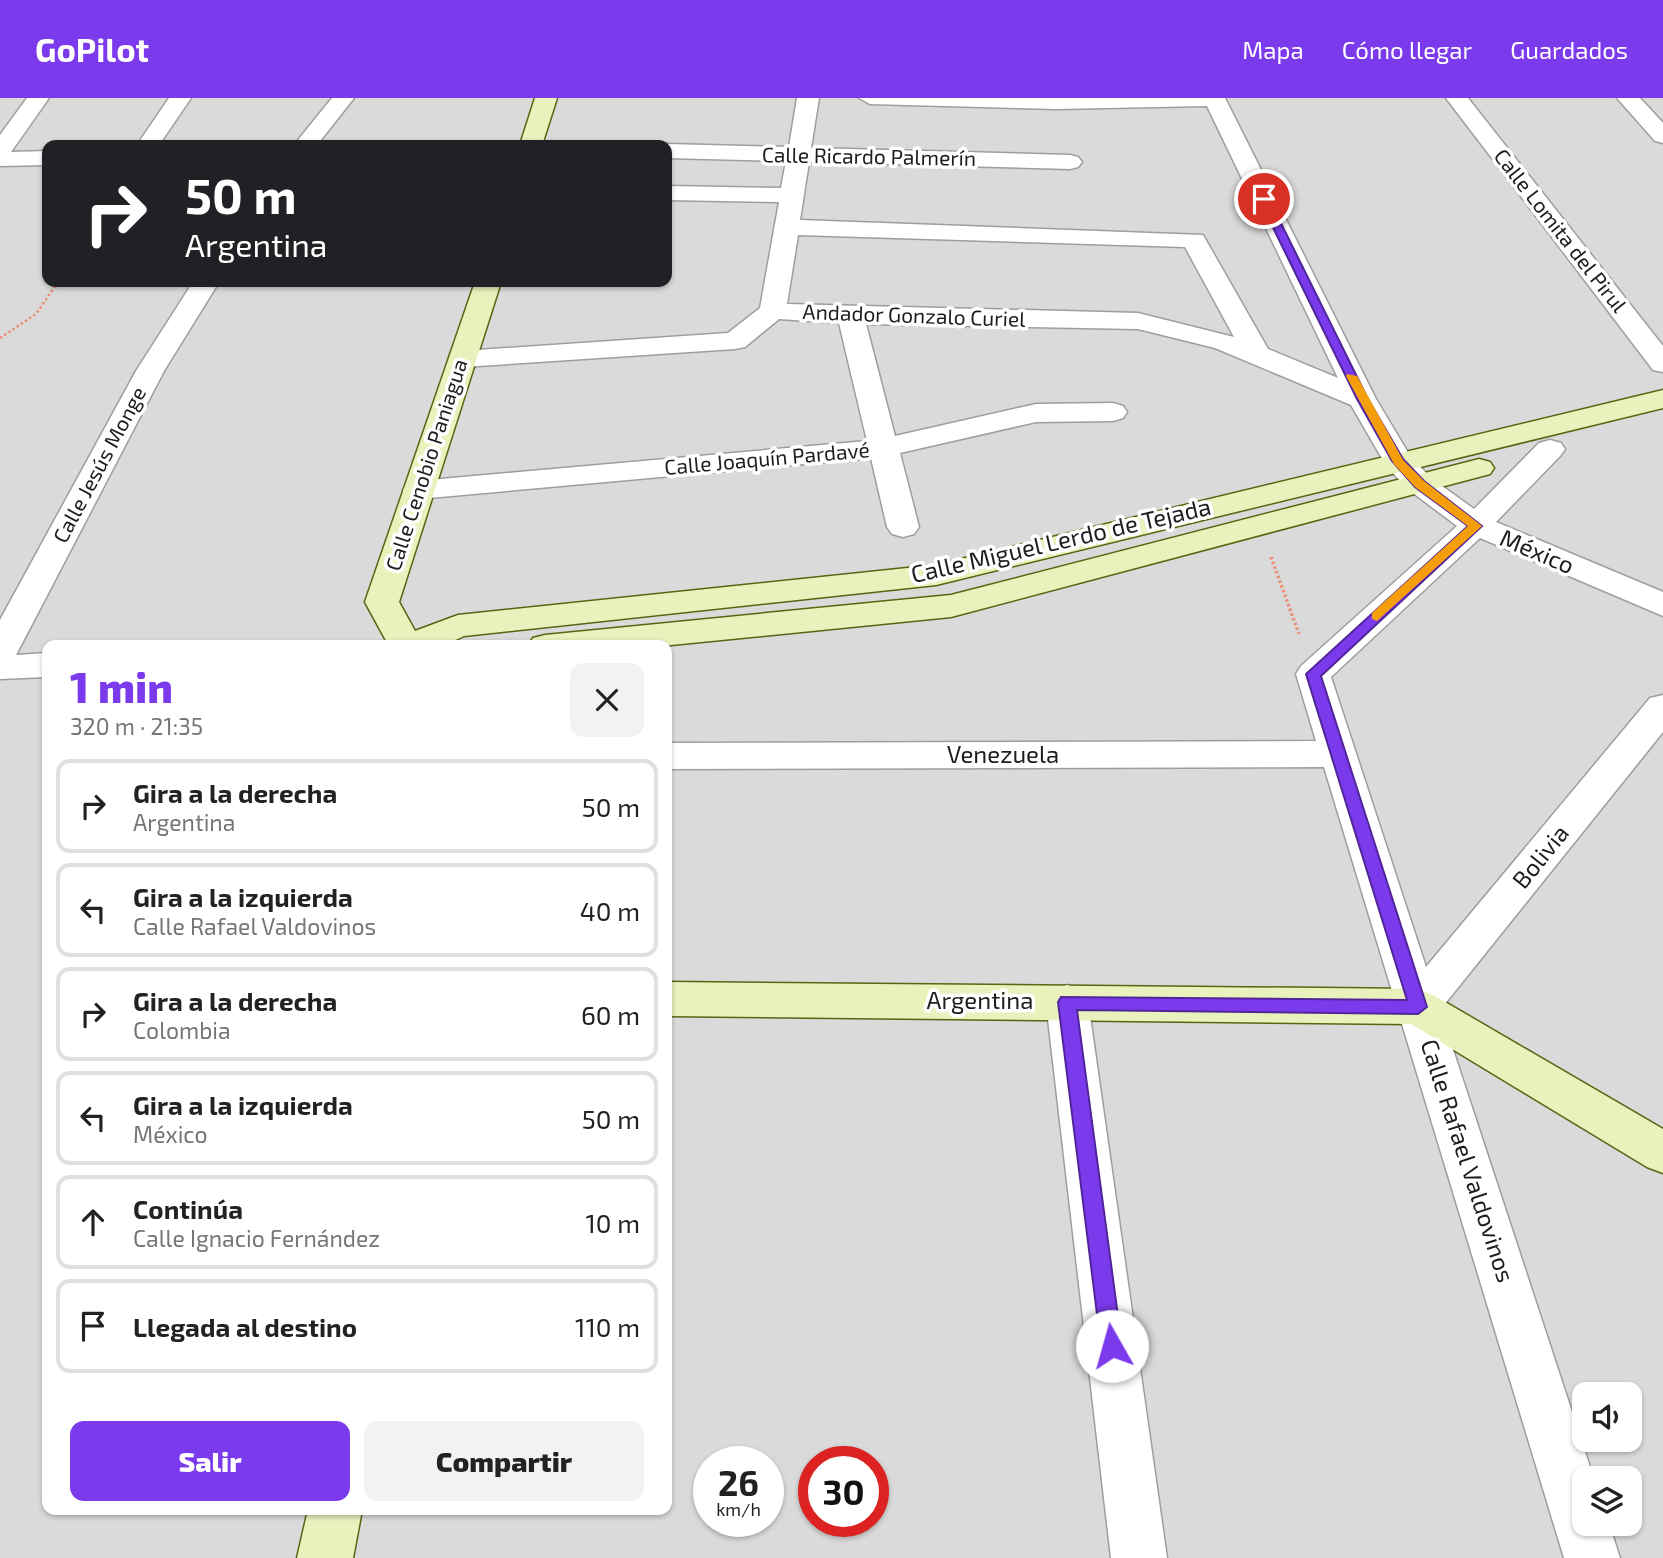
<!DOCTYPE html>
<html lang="es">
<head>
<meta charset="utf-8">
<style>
	body { margin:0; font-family:"Exo 2",sans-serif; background:#f2f2f2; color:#222; height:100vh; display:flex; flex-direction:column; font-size:26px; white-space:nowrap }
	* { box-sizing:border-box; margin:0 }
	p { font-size:23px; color:#767676 }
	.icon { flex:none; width:38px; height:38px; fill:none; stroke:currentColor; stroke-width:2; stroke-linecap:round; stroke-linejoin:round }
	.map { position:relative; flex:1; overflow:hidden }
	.panel { position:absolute; left:42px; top:542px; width:630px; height:875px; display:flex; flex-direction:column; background:#fff; border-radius:14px; box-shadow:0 2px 5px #0004 }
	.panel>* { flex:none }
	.guide { position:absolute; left:42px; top:42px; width:630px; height:147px; border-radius:14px; box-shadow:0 2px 5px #0004; background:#202124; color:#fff; overflow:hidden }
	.buttons { position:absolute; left:1572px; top:1284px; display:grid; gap:14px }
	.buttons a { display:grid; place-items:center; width:70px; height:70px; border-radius:14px; background:#fff; box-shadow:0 2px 5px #0004; font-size:35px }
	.speed { position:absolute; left:693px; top:1348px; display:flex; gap:14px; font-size:35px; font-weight:700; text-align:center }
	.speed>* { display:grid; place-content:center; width:91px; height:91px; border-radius:50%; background:#fff; box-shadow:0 2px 5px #0004; line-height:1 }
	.speed small { font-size:18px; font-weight:400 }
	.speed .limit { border:10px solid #d22; background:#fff; color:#111 }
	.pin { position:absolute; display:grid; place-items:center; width:60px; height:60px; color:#fff; margin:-30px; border:4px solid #fff; border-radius:50%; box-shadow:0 2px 7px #0007 }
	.me { position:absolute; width:77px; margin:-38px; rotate:353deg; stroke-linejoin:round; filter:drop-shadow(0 0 5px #0008) }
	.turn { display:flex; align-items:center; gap:24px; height:147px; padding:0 28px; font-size:32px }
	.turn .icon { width:91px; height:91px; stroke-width:2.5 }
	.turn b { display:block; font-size:49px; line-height:60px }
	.round { display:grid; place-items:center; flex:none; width:74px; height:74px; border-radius:14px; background:#f2f2f2 }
	.summary { display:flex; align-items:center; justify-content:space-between; height:119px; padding:0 28px }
	h1 { font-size:42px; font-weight:800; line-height:52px; color:#7c3aed }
	.action { display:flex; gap:14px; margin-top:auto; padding:14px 28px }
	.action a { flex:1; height:80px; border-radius:14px; background:#7c3aed; color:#fff; font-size:28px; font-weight:800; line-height:80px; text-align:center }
	.action a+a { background:#f2f2f2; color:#222 }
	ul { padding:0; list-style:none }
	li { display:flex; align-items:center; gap:21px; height:94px; margin:0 14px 10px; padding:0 14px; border:4px solid #e0e0e0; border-radius:14px }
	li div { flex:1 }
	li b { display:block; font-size:26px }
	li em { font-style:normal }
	header { display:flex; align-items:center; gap:42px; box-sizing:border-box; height:98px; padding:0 35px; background:#7c3aed; color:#fff }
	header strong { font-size:33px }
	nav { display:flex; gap:38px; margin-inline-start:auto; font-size:24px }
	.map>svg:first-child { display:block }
	.residential { fill:#dbdada; fill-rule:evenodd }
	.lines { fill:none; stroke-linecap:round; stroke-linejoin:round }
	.street-casing { stroke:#9e9e9e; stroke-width:3 }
	.secondary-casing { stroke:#546711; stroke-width:3 }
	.path-far1 { stroke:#e99079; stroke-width:2.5; stroke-dasharray:2.5 2.5; stroke-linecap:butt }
	.path { stroke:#e99079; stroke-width:3.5; stroke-dasharray:2.5 2.5; stroke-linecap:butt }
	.street { fill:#fff; fill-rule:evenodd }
	.secondary { fill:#e9f1bd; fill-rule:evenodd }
	.route { fill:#7c3aed; stroke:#51269a; stroke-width:2 }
	.slow { fill:#f59e0b }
	.labels { text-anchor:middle; stroke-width:7; stroke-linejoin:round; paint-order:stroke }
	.far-street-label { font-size:21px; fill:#1d1d1d; stroke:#fff }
	.street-label { font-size:24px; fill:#1d1d1d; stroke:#fff }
</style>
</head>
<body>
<header>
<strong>GoPilot</strong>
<nav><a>Mapa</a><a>Cómo llegar</a><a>Guardados</a></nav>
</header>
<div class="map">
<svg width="1663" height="1460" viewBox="0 0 1663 1460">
	<rect width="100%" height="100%" fill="#edebe4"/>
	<path class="residential" d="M0 0H1663V1460H0ZM47 47H667V184H47ZM47 548H667V1412H47ZM1584 1297H1629V1342H1584ZM709 1363H768V1423H709ZM814 1363H873V1423H814ZM1584 1381H1629V1426H1584Z"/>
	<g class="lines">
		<defs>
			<g id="street">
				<path d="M27 0H49L11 54 47 53V67L0 68V37Z"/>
				<path d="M169 0H191L159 47H137Z"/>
				<path d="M332 0H354L317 47H294Z"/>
				<path d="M797 0H819L811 50 1070 57 1078 59 1082 64 1078 69 1070 71 809 64 800 122 1203 137 1268 251 1338 280 1207 8 1056 11 870 6 859 0H1225L1376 301 1410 358 1431 380 1474 411 1539 345 1550 342 1561 345 1565 351 1561 357 1496 424 1663 494V518L1480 440 1331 579 1426 869 1650 600 1663 597V634L1440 912 1594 1381H1584V1426H1609L1620 1460H1564L1324 669 667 671V645L1316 643 1296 576 1301 568 1457 428 1409 392 1387 369 1351 307 1215 250 1138 231 866 226 895 338 1036 306 1113 305 1123 308 1127 314 1123 320 1113 323 1036 324 900 355 919 429 914 436 903 439 892 436 887 429 871 360 418 401 407 399 403 392 407 385 418 383 867 343 839 225 779 221 745 249 735 251 463 269 453 267 449 261 453 255 463 253 728 235 760 210 779 104 667 102V88L781 90 786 63 667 60V47H663L667 46 789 49ZM798 137 1185 149 1234 239 1138 215 787 206Z"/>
				<path d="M1446 0H1468L1663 248V274L1653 272Z"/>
				<path d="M1617 0H1640L1663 25V45L1655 43Z"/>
				<path d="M193 184H219L164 273 16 557 47 555V579L0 581V522L136 273Z"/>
				<path d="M1067 887 1082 892 1088 904 1167 1460H1111L1046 904 1052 892Z"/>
			</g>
			<g id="secondary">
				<path d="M535 0H557L542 47H520Z"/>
				<path d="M475 184H501L399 504 415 533 458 517 936 467 1663 292V310L936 487 464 538 443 548H389L365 504Z"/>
				<path d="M1479 361 1490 364 1494 370 1490 376 951 519 661 548H528L533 540 545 537 951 497Z"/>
				<path d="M667 884 1418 891 1433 897 1663 1031V1075L1647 1069 1411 926 667 918Z"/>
				<path d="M308 1412H362L353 1460H297Z"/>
			</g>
		</defs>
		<use href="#street" class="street-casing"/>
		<use href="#secondary" class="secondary-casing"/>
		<path class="path-far1" d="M0 240 36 216 58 184"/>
		<path class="path" d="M1271 459 1299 536"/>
		<use href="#street" class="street"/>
		<use href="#secondary" class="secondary"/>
	</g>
	<path class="route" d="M1264 98 1269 101 1368 301 1403 361 1424 383 1482 428 1321 578 1427 909 1418 916 1077 912 1122 1248 1119 1255 1112 1258 1104 1255 1101 1248 1058 904 1061 899 1407 902 1306 576 1468 428 1415 389 1392 363 1357 301 1259 101Z"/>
	<path class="slow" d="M1347 276 1357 278 1403 362 1424 383 1482 428 1377 523 1372 521V515L1468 428 1415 389 1394 366 1346 278Z"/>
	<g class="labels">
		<g class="far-street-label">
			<text transform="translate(869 59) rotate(1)" y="7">Calle Ricardo Palmerín</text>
			<text transform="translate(1560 133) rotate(52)" y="7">Calle Lomita del Pirul</text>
			<text transform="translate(914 218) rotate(2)" y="7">Andador Gonzalo Curiel</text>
			<text transform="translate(767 361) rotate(-5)" y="7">Calle Joaquín Pardavé</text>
			<text transform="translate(100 367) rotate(-62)" y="7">Calle Jesús Monge</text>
			<text transform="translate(427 367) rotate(-72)" y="7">Calle Cenobio Paniagua</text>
		</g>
		<g class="street-label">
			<text transform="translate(1061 443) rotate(-13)" y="8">Calle Miguel Lerdo de Tejada</text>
			<text transform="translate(1537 454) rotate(23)" y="8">México</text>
			<text x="1003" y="665">Venezuela</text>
			<text transform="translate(1541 759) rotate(-51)" y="8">Bolivia</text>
			<text x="980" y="911">Argentina</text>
			<text transform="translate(1467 1063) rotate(72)" y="8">Calle Rafael Valdovinos</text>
		</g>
	</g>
</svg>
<div class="buttons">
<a><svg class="icon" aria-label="sound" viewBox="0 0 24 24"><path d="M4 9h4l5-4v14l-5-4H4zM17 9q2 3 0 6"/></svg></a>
<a><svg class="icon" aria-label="layers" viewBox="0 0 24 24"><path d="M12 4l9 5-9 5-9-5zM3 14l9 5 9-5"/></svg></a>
</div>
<div class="speed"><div>26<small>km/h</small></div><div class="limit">30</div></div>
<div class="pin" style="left:1264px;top:101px;background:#d93025"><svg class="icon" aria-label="arrive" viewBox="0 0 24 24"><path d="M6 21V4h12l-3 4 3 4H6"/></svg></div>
<svg class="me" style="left:1112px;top:1248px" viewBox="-20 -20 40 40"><circle r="19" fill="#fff"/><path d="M0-13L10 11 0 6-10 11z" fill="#7c3aed"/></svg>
<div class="guide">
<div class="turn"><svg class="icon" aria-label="right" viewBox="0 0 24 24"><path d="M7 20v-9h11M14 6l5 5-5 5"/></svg><div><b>50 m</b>Argentina</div></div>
</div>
<section class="panel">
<div class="summary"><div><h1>1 min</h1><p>320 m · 21:35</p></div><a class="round"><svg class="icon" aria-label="close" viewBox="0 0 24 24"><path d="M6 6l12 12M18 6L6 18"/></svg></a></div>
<ul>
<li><svg class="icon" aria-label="right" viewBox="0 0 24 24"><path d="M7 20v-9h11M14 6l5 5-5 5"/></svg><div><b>Gira a la derecha</b><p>Argentina</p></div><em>50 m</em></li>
<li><svg class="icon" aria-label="left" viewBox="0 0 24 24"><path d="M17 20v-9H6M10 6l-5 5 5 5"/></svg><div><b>Gira a la izquierda</b><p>Calle Rafael Valdovinos</p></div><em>40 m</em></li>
<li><svg class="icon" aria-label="right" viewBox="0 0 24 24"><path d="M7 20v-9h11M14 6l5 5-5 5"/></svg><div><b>Gira a la derecha</b><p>Colombia</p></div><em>60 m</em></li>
<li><svg class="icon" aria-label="left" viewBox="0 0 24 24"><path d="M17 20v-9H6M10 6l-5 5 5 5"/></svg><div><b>Gira a la izquierda</b><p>México</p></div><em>50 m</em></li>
<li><svg class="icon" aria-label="ahead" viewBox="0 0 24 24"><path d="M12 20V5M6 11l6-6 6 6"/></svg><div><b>Continúa</b><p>Calle Ignacio Fernández</p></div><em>10 m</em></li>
<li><svg class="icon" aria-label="arrive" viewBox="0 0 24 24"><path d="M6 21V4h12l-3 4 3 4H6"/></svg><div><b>Llegada al destino</b></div><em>110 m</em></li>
</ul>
<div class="action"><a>Salir</a><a>Compartir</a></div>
</section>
</div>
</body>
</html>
